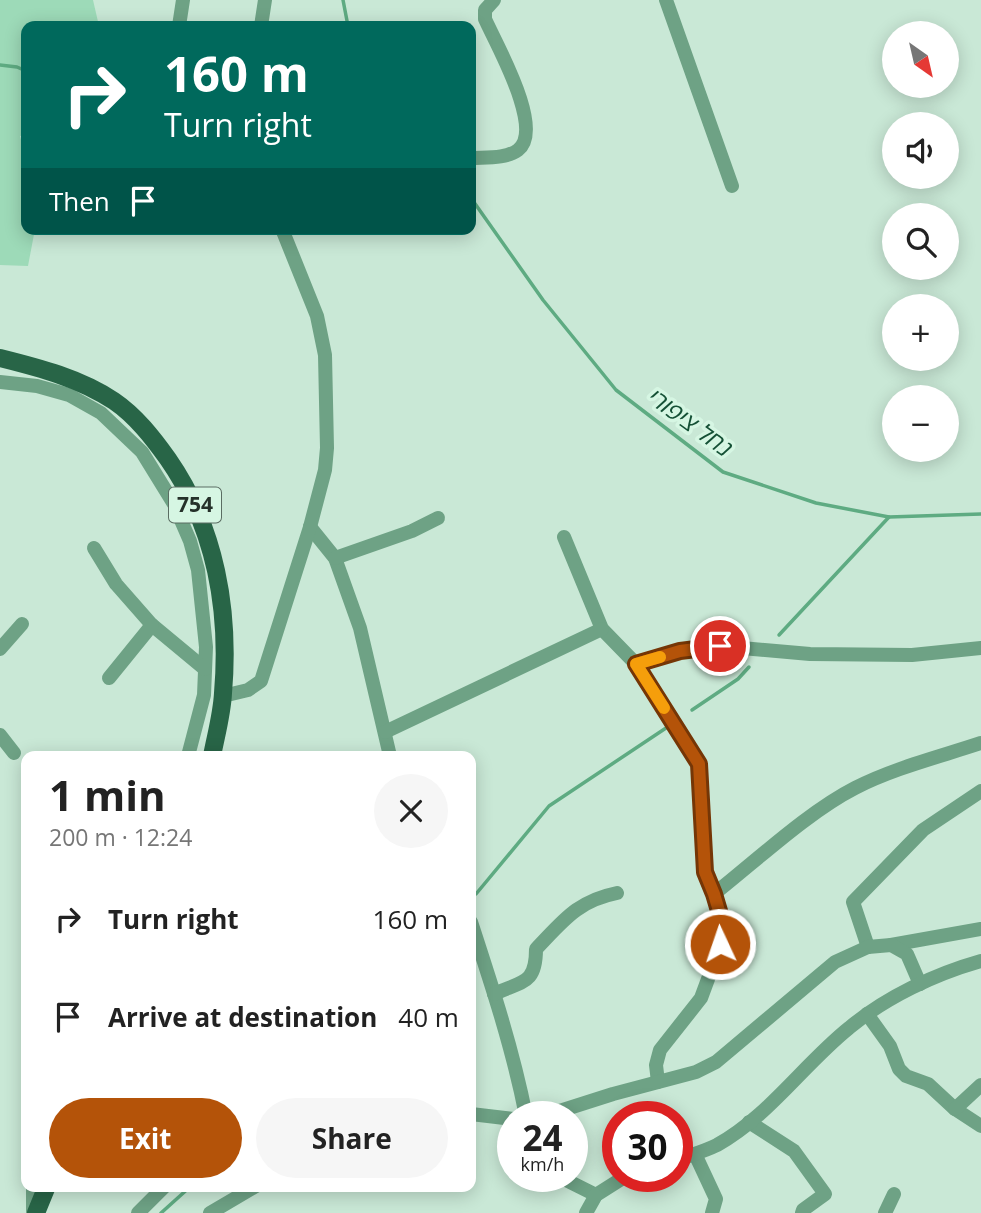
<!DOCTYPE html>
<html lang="en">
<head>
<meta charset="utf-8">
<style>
	body { margin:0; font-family:"Open Sans",Heebo,sans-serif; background:#f6f6f6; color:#222; height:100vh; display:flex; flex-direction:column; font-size:26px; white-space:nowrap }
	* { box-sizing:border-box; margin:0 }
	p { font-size:23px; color:#767676 }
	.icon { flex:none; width:38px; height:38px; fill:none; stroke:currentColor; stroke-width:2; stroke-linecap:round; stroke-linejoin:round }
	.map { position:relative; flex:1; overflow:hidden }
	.sheet { position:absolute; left:21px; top:751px; width:455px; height:441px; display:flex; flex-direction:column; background:#fff; border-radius:14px; box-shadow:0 4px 18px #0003 }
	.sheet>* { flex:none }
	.banner { position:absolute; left:21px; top:21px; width:455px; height:214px; border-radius:14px; box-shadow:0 4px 18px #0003; background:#00695c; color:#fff; overflow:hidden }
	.needle { width:46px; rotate:146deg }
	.fabs { position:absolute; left:882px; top:21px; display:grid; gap:14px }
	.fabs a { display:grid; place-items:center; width:77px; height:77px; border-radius:50%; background:#fff; box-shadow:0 4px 18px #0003; font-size:35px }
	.speed { position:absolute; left:497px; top:1101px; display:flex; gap:14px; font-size:35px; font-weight:700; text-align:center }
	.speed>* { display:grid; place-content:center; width:91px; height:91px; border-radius:50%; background:#fff; box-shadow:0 4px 18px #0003; line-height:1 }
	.speed small { font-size:18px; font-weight:400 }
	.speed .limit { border:10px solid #d22; background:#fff; color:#111 }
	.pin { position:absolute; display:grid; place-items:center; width:60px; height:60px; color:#fff; margin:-30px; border:4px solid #fff; border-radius:50%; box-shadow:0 2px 7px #0007 }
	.me { position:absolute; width:77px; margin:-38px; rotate:357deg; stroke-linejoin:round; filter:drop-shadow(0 0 5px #0008) }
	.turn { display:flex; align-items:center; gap:24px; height:147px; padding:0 28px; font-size:32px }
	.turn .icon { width:91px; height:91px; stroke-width:2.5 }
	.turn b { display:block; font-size:49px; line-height:60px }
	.then { display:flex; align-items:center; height:66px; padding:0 28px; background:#0003; gap:14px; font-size:26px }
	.round { display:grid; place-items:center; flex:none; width:74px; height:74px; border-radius:37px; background:#f6f6f6 }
	.head { display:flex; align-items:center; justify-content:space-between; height:119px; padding:0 28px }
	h1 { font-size:42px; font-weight:700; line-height:52px }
	.action { display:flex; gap:14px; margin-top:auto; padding:14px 28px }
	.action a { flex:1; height:80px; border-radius:42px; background:#b45309; color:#fff; font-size:28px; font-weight:700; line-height:80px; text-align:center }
	.action a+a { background:#f6f6f6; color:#222 }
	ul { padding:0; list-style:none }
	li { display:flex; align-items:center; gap:21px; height:98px; padding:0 28px }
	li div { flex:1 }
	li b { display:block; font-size:26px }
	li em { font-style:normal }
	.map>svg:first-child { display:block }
	.green { fill:#9ddab8 }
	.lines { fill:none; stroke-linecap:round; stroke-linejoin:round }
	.stream { stroke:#5eab82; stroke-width:3.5 }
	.minor { stroke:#6ea285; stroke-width:14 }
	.major { stroke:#286547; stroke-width:18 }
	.route-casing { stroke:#753606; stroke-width:18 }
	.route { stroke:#b45309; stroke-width:12 }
	.slow { stroke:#f59e0b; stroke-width:12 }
	.labels { text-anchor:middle; stroke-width:7; stroke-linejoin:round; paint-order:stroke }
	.shield { fill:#d6f6e3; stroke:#5a6c62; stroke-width:2 }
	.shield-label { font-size:21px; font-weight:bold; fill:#25312a }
	.water-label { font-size:24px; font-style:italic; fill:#145035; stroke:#d6f6e3 }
</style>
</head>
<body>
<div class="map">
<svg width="981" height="1213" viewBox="0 0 981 1213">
	<rect width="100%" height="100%" fill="#c9e8d6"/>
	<path class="green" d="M0 0H93L99 26H26V135L20 136 26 156V229H35L28 266 0 265Z"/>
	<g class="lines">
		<g class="stream">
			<path d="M343 0 348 26"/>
			<path d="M0 65 17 67 26 71"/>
			<path d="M471 198 543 300 616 390 723 472 816 503 889 517 981 514"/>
			<path d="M779 635 889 517"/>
			<path d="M692 710 738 679 749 667"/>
			<path d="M476 894 549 806 666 728"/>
			<path d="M161 1213 191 1186"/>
		</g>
		<g class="minor">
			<path d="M666 0 732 186"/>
			<path d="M179 26 183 0"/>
			<path d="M261 26 265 0"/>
			<path d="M471 158C485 157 506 159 518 150 545 129 496 44 485 19V10L494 0"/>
			<path d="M0 382 37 386 69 395 101 413 142 452 174 504 190 541 198 570 206 647 204 695 188 756"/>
			<path d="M310 527 335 558 360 628 390 756"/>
			<path d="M564 537 602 629 636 664 699 764 705 872 714 894 721 921V944L701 998 660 1050 656 1065 658 1082"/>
			<path d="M94 548 116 584 152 625 205 669"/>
			<path d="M335 558 412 531 438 518"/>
			<path d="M0 649 22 624"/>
			<path d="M636 664 680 651 720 646 810 654 912 655 981 648"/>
			<path d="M109 678 152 625"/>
			<path d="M223 696 248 690 261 681 310 527 325 470 327 448 325 355 317 316 282 229"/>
			<path d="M385 732 602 629"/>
			<path d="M0 735 14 753"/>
			<path d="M714 894C756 861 808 812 855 788 894 768 939 757 981 743"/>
			<path d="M471 922C492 986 513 1050 526 1116"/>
			<path d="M891 945 981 929"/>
			<path d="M868 947 853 902 923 830 981 791"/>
			<path d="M494 994C523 981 536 984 536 949 563 921 577 901 617 893"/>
			<path d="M867 1014 890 1046 899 1069 906 1076 928 1084 955 1109 981 1126"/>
			<path d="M955 1109 981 1085"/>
			<path d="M471 1114 513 1119"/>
			<path d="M544 1116 613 1094 696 1072 716 1062 835 962 868 947 891 945 907 954 920 984"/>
			<path d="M749 1122 794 1151 825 1194 803 1210 802 1213"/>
			<path d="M695 1154 716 1199 712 1213"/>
			<path d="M677 1160C691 1155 705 1151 717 1145 768 1117 804 1064 849 1028 886 997 935 974 981 961"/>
			<path d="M563 1176 566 1180 596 1195"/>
			<path d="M33 1186V1213"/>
			<path d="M138 1213 165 1186"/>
			<path d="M210 1213 256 1186"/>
			<path d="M586 1213 596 1195 626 1176"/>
			<path d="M885 1213 894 1194"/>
		</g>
		<g class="major">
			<path d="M0 358C40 368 79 378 114 401 136 416 153 438 168 459 216 528 230 611 223 693 222 714 216 735 212 756"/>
			<path d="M36 1213 47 1186"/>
		</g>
	</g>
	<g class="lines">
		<defs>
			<path id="route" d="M720 646 680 651 636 664 699 764 705 872 714 894 722 921 720 944"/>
		</defs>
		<use href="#route" class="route-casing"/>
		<use href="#route" class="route"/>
		<path class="slow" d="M660 657 636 664 664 708"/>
	</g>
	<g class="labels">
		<rect class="shield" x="169" y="487.5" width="52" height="35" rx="5"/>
		<g class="shield-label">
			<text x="195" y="512">754</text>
		</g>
		<g class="water-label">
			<text transform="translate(690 423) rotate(36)" y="8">נחל ציפורי</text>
		</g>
	</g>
</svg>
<div class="fabs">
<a><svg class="needle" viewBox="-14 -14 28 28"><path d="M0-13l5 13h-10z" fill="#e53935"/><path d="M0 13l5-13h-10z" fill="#767676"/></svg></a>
<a><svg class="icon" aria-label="sound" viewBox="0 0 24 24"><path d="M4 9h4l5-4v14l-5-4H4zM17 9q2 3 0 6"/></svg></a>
<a><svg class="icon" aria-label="search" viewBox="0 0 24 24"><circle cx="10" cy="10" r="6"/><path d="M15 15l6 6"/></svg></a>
<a>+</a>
<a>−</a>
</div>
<div class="speed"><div>24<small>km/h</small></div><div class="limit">30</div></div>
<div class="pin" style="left:720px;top:646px;background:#d93025"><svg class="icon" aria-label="arrive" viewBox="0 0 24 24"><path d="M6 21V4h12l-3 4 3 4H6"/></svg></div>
<svg class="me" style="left:720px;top:944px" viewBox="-20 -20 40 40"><circle r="17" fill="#b45309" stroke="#fff" stroke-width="3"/><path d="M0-11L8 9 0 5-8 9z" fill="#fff"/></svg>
<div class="banner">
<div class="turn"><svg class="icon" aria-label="right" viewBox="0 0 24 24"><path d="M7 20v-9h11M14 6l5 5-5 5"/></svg><div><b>160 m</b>Turn right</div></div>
<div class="then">Then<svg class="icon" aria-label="arrive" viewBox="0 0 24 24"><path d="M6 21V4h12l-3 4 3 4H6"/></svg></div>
</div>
<section class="sheet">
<div class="head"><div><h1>1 min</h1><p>200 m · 12:24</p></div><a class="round"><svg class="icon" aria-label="close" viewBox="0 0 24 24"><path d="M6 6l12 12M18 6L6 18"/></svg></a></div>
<ul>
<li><svg class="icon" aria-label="right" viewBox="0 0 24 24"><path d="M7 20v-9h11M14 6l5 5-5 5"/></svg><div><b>Turn right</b></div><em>160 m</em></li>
<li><svg class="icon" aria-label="arrive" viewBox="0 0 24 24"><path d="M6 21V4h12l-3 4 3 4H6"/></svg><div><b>Arrive at destination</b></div><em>40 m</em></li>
</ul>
<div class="action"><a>Exit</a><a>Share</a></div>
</section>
</div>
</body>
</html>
